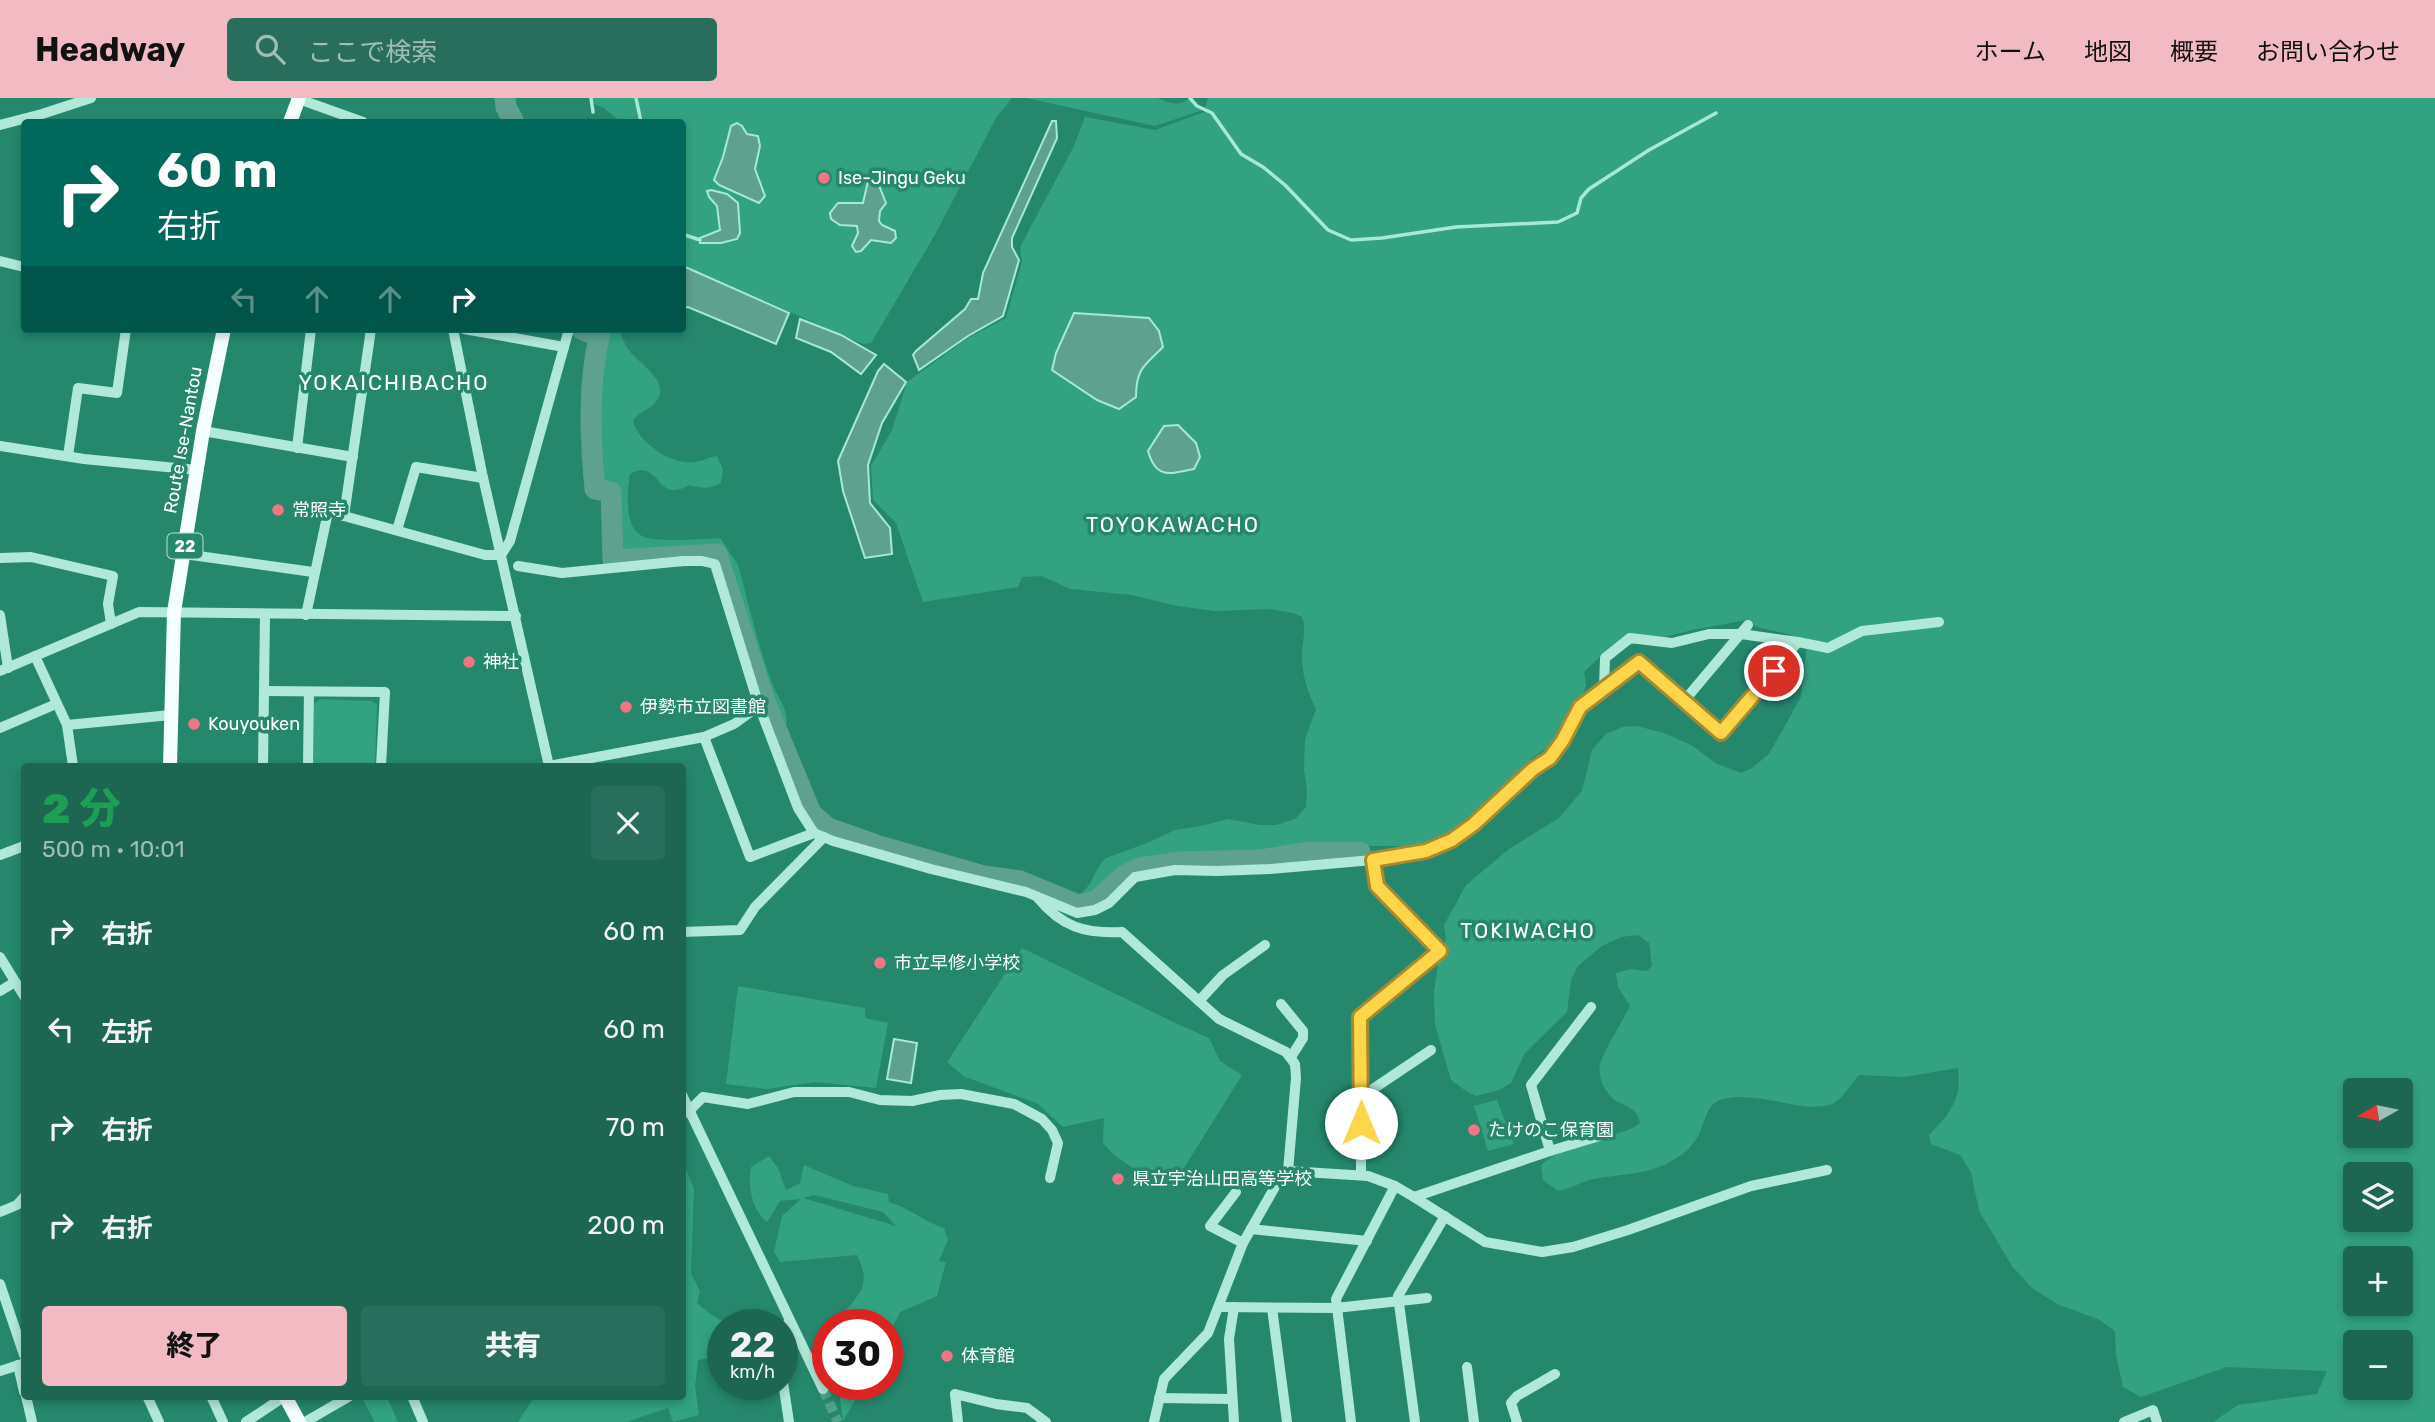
<!DOCTYPE html>
<html lang="ja">
<head>
<meta charset="utf-8">
<style>
	body { margin:0; font-family:Rubik,"Noto Sans JP",sans-serif; background:#296e5c; color:#f1f3f6; height:100vh; display:flex; flex-direction:column; font-size:26px; white-space:nowrap }
	* { box-sizing:border-box; margin:0 }
	p { font-size:23px; color:#a0bdb8 }
	.icon { flex:none; width:38px; height:38px; fill:none; stroke:currentColor; stroke-width:2; stroke-linecap:round; stroke-linejoin:round }
	.map { position:relative; flex:1; overflow:hidden }
	.sheet { position:absolute; left:21px; top:665px; width:665px; height:637px; display:flex; flex-direction:column; background:#1c6652; border-radius:7px; box-shadow:0 4px 10px #0003 }
	.sheet>* { flex:none }
	.hud { position:absolute; left:21px; top:21px; width:665px; height:214px; border-radius:7px; box-shadow:0 4px 10px #0003; background:#00695c; color:#fff; overflow:hidden }
	.needle { width:46px; rotate:261deg }
	.controls { position:absolute; left:2343px; top:980px; display:grid; gap:14px }
	.controls a { display:grid; place-items:center; width:70px; height:70px; border-radius:7px; background:#1c6652; box-shadow:0 4px 10px #0003; font-size:35px }
	.speed { position:absolute; left:707px; top:1211px; display:flex; gap:14px; font-size:35px; font-weight:700; text-align:center }
	.speed>* { display:grid; place-content:center; width:91px; height:91px; border-radius:50%; background:#1c6652; box-shadow:0 4px 10px #0003; line-height:1 }
	.speed small { font-size:18px; font-weight:400 }
	.speed .limit { border:10px solid #d22; background:#fff; color:#111 }
	.pin { position:absolute; display:grid; place-items:center; width:60px; height:60px; color:#fff; margin:-30px; border:4px solid #fff; border-radius:50%; box-shadow:0 2px 7px #0007 }
	.me { position:absolute; width:77px; margin:-38px; rotate:0deg; stroke-linejoin:round; filter:drop-shadow(0 0 5px #0008) }
	.turn { display:flex; align-items:center; gap:24px; height:147px; padding:0 21px; font-size:32px }
	.turn .icon { width:91px; height:91px; stroke-width:2.5 }
	.turn b { display:block; font-size:49px; line-height:60px }
	.lanes { display:flex; align-items:center; height:66px; padding:0 21px; background:#0003; justify-content:center; gap:35px; direction:ltr }
	.lanes .off { opacity:.35 }
	.round { display:grid; place-items:center; flex:none; width:74px; height:74px; border-radius:7px; background:#296e5c }
	.headline { display:flex; align-items:center; justify-content:space-between; height:119px; padding:0 21px }
	h1 { font-size:42px; font-weight:800; line-height:52px; color:#1e9e55 }
	.cta { display:flex; gap:14px; margin-top:auto; padding:14px 21px }
	.cta a { flex:1; height:80px; border-radius:7px; background:#f2bac3; color:#111; font-size:28px; font-weight:800; line-height:80px; text-align:center }
	.cta a+a { background:#296e5c; color:#f1f3f6 }
	ul { padding:0; list-style:none }
	li { display:flex; align-items:center; gap:21px; height:98px; padding:0 21px }
	li div { flex:1 }
	li b { display:block; font-size:26px }
	li em { font-style:normal }
	header { display:flex; align-items:center; gap:42px; box-sizing:border-box; height:98px; padding:0 35px; background:#f2bac3; color:#111 }
	header strong { font-size:33px }
	nav { display:flex; gap:38px; margin-inline-start:auto; font-size:24px }
	.search { width:490px; height:63px; background:#296e5c; display:flex; align-items:center; gap:18px; box-sizing:border-box; padding:0 24px; border-radius:7px; color:#a0bdb8; font-size:26px }
	.map>svg:first-child { display:block }
	.green { fill:#32a281; fill-rule:evenodd }
	.water { fill:#5ea18f; stroke:#a5ead5; stroke-width:2 }
	.lines { fill:none; stroke-linecap:round; stroke-linejoin:round }
	.stream { stroke:#a5ead5; stroke-width:3.5 }
	.river { stroke:#5ea18f; stroke-width:21 }
	.minor-tunnel { stroke:#51a08a; stroke-width:10; stroke-dasharray:10 5; stroke-linecap:butt }
	.minor { stroke:#b1e9d9; stroke-width:10 }
	.major { stroke:#f4fefc; stroke-width:14 }
	.route-casing { stroke:#a68a30; stroke-width:18 }
	.route { stroke:#ffd54a; stroke-width:12 }
	.poi-dot { fill:#f37585; stroke:#25886d; stroke-width:2.5 }
	.labels { text-anchor:middle; stroke-width:7; stroke-linejoin:round; paint-order:stroke }
	.shield { fill:#25886d; stroke:#bedbd3; stroke-width:2 }
	.shield-label { font-size:16px; font-weight:bold; fill:#fff }
	.poi-label { font-size:18px; fill:#fff; stroke:#25886d; text-anchor:start }
	.street-label { font-size:18px; fill:#fff; stroke:#25886d }
	.quarter-label { font-size:21px; letter-spacing:2px; fill:#fff; stroke:#25886d }
</style>
</head>
<body>
<header>
<strong>Headway</strong>
<div class="search"><svg class="icon" aria-label="search" viewBox="0 0 24 24"><circle cx="10" cy="10" r="6"/><path d="M15 15l6 6"/></svg>ここで検索</div>
<nav><a>ホーム</a><a>地図</a><a>概要</a><a>お問い合わせ</a></nav>
</header>
<div class="map">
<svg width="2435" height="1324" viewBox="0 0 2435 1324">
	<rect width="100%" height="100%" fill="#25886d"/>
	<g class="green">
		<path d="M593 0H1012L996 20 936 135 871 245 863 246 683 167 682 24H621L604 10 594 6Z"/>
		<path d="M1026 0H1157C1168 4 1179 10 1189 0L1203 12 1155 28Z"/>
		<path d="M1208 0H2435V1324H2213L2238 1307 2317 1296 2327 1273 2227 1269 2141 1299 2123 1289 2116 1257 2115 1233 2098 1221 2059 1207 2031 1189 2012 1168 1979 1113 1971 1074 1960 1057 1931 1046 1929 1037C1950 1015 1962 1002 1958 970L1904 979 1859 977C1852 985 1843 1000 1834 1005 1807 1018 1760 992 1723 1001 1707 1005 1706 1021 1700 1034 1696 1044 1685 1056 1675 1061 1651 1077 1620 1076 1593 1081 1581 1084 1570 1091 1558 1093L1543 1082 1541 1067C1557 1053 1577 1047 1597 1040 1612 1036 1628 1035 1640 1025 1637 1011 1630 1010 1618 1004 1607 998 1597 980 1600 967 1603 954 1623 922 1630 908L1618 889 1616 875 1630 871 1647 873 1652 868 1649 845 1638 837 1621 839 1602 848 1578 868 1571 882 1567 914 1525 955 1511 985 1499 992 1476 998 1466 993 1451 982 1435 926 1434 894 1440 853 1446 842 1444 827 1466 787 1509 751 1559 720 1582 693 1592 652 1606 636 1623 629 1637 628 1664 635 1693 648 1715 665 1741 675 1752 670 1769 656 1801 599 1807 548C1788 528 1761 537 1747 522L1697 531 1606 553 1584 574 1586 587 1582 599 1548 649 1532 660 1462 726 1434 743 1406 748H1331L1250 758 1170 762 1125 771 1091 798 1084 800 1082 795C1094 784 1096 768 1106 760L1147 745 1175 732 1201 728 1228 721 1260 727H1276L1295 721 1306 709 1307 693 1304 671 1305 641 1316 611C1307 593 1302 577 1302 557 1302 544 1307 532 1302 519L1293 515 1268 511 1216 513 1177 508 1132 497 1070 491 1042 478 1022 479 1018 489 923 504 896 425 873 402 871 368 892 332 907 284 968 240 1006 220 1022 164 1020 149 1074 48 1085 19 1155 32 1204 14ZM2356 992H2401V1038H2356ZM2356 1076H2401V1122H2356ZM2356 1160H2401V1206H2356ZM2356 1244H2401V1290H2356Z"/>
		<path d="M585 231H618C622 238 624 245 628 251 637 265 675 285 654 306 646 314 640 312 633 323 638 345 673 368 695 364 703 363 709 359 717 358L723 371 721 385C710 391 702 391 690 387 684 390 675 394 668 391 655 384 651 364 630 376 627 393 624 429 642 438 655 445 704 441 720 440L738 467C749 506 759 553 774 590 780 602 791 617 785 631 764 614 730 487 719 454L615 460 613 392 597 389C595 339 590 287 601 238Z"/>
		<path d="M320 601 371 603 377 606 375 668H313L314 606Z"/>
		<path d="M1022 850 1171 923 1209 940 1220 963 1242 977 1179 1078 1157 1087 1114 1057 1103 1045 1104 1020 1063 1029 1038 1006 963 978 947 964Z"/>
		<path d="M738 888 865 910V920L888 925 876 990 815 984 767 991 726 986Z"/>
		<path d="M1497 1002 1514 1046 1488 1053 1474 1008Z"/>
		<path d="M769 1058 778 1070 786 1092 800 1085 804 1067 853 1088 888 1096 889 1104C911 1111 923 1123 944 1130L948 1142 939 1163 946 1164 937 1198 900 1214 887 1240V1227H836C853 1198 875 1193 857 1157L780 1164 774 1154 782 1118 801 1101 780 1103 767 1124C751 1111 748 1088 751 1069ZM814 1097 883 1114 896 1128 803 1100Z"/>
		<path d="M683 1064 694 1091 691 1175 700 1194 697 1205C705 1213 719 1222 730 1227H723V1254L715 1259 698 1262 695 1288 699 1317 673 1324 668 1310 627 1324H518L534 1299 682 1298Z"/>
		<path d="M834 1286H864L843 1323 839 1293Z"/>
		<path d="M365 1299H387L398 1324H375L362 1300Z"/>
	</g>
	<g class="water">
		<path d="M1052 23H1056L1057 40 1012 140V149L1019 162 1003 218 968 238 919 272 913 257 916 253 965 211 971 201H978L983 175Z"/>
		<path d="M737 25 742 28 747 36 758 38 760 48 755 71 765 98 759 105 719 87 714 82 723 59 731 28Z"/>
		<path d="M876 80 886 105 880 113 879 123 882 127 895 133 896 140 891 145 871 142 861 153 856 154 852 148 858 135 857 128 840 127 831 121 830 115 838 105H863L868 83Z"/>
		<path d="M711 92 727 96 738 105 740 135 737 141 721 145H700V140L720 132 717 108 709 99 707 93Z"/>
		<path d="M683 168 789 215 776 246 688 209 683 210Z"/>
		<path d="M1074 215 1149 220 1159 233 1163 249C1144 268 1136 271 1136 299L1119 311 1097 302 1052 272 1056 255Z"/>
		<path d="M800 221 841 237 876 257 861 276 831 254 796 240Z"/>
		<path d="M884 266 906 284 882 325 868 367 870 405 890 430 892 456 865 460 843 393 838 363 878 273Z"/>
		<path d="M1178 327 1196 345 1200 359 1194 371C1169 376 1156 381 1148 353L1164 328Z"/>
		<path d="M894 941 917 945 911 985 887 981Z"/>
	</g>
	<g class="lines">
		<g class="stream">
			<path d="M591 0 593 14"/>
			<path d="M636 0 641 24"/>
			<path d="M1190 0 1197 8 1212 15 1241 56 1263 69 1285 87 1328 132 1351 142 1382 140 1456 129 1558 124 1577 115 1581 100 1589 91 1649 52 1716 15"/>
			<path d="M682 136 700 142"/>
		</g>
		<g class="river">
			<path d="M505 0 506 9 514 24"/>
			<path d="M581 231 599 239C588 289 590 340 595 391L611 394 613 462 717 456 764 601 811 715 828 730 876 747 984 778 1020 783 1078 807 1096 803 1124 778 1140 770 1181 764 1260 762 1309 754H1360"/>
		</g>
		<path class="minor-tunnel" d="M823 1291 838 1324"/>
		<g class="minor">
			<path d="M296 0 363 24"/>
			<path d="M0 27 42 16 91 0"/>
			<path d="M0 163 24 169"/>
			<path d="M453 231 482 375 549 668"/>
			<path d="M464 231 564 249"/>
			<path d="M203 333 353 359"/>
			<path d="M0 348 84 361 197 372"/>
			<path d="M297 350 311 231"/>
			<path d="M68 358 78 290 117 295 126 231"/>
			<path d="M344 418 485 457H501L510 443 569 231"/>
			<path d="M397 432 416 369 483 380"/>
			<path d="M184 456 313 474"/>
			<path d="M0 460 31 459 113 478 108 506 111 526"/>
			<path d="M518 468 562 475 683 463H702L715 466 759 608 798 710 814 735 833 743 931 771 1026 794 1077 815 1095 812 1109 805 1135 779 1175 772 1217 773 1270 771 1373 762 1426 753 1452 742 1474 726 1533 671 1550 660 1563 642 1580 609 1639 564 1721 635 1798 544 1741 536H1709L1672 545 1630 540 1605 560 1604 589"/>
			<path d="M0 517 8 570"/>
			<path d="M306 517 328 414 344 418 371 231"/>
			<path d="M1798 544 1828 550 1862 533 1939 524"/>
			<path d="M35 558 67 627 73 668"/>
			<path d="M0 573 139 514 516 518"/>
			<path d="M264 593 385 594 381 668"/>
			<path d="M1684 603 1748 527"/>
			<path d="M67 627 171 617"/>
			<path d="M0 630 56 606"/>
			<path d="M704 639 750 759 814 735"/>
			<path d="M263 668 265 516"/>
			<path d="M308 668 309 594"/>
			<path d="M549 668 704 639 734 626 759 608"/>
			<path d="M0 757 24 748"/>
			<path d="M1038 800C1062 829 1085 836 1122 834L1219 921 1286 954 1295 966 1296 980 1288 1073 1280 1080 1243 1145 1208 1235 1164 1281 1154 1324"/>
			<path d="M682 834 740 832 755 809 824 739"/>
			<path d="M0 859 24 898"/>
			<path d="M0 893 15 884"/>
			<path d="M1199 903 1223 877 1265 847"/>
			<path d="M1281 906 1303 933V940L1291 959"/>
			<path d="M682 997 823 1291"/>
			<path d="M1361 999 1360 919 1440 853 1377 788 1373 762"/>
			<path d="M682 1016 690 1012 703 999 748 1006 794 994H849L880 1002 912 1003 940 997 961 996 1014 1006 1042 1021 1052 1032 1058 1045 1050 1080"/>
			<path d="M1550 1053 1606 1036"/>
			<path d="M1288 1073 1368 1078 1395 1088 1414 1099 1485 1144 1542 1154 1573 1149 1628 1132 1751 1088 1827 1072"/>
			<path d="M1361 1077V999L1431 952"/>
			<path d="M1236 1094 1210 1128 1243 1145"/>
			<path d="M1414 1099 1550 1053 1531 987 1591 909"/>
			<path d="M0 1114 17 1107 24 1099"/>
			<path d="M1251 1131 1367 1143"/>
			<path d="M0 1186 24 1257"/>
			<path d="M1220 1209 1336 1210 1427 1200"/>
			<path d="M1272 1210 1287 1324"/>
			<path d="M782 1257 789 1222"/>
			<path d="M18 1267 24 1294"/>
			<path d="M1467 1269 1474 1324"/>
			<path d="M0 1273 22 1266"/>
			<path d="M782 1278 789 1324"/>
			<path d="M26 1298 32 1324"/>
			<path d="M147 1298 159 1324"/>
			<path d="M211 1298 223 1324"/>
			<path d="M412 1298 423 1324"/>
			<path d="M1159 1300 1231 1301"/>
			<path d="M246 1324 285 1298"/>
			<path d="M305 1324 350 1298"/>
			<path d="M958 1324 955 1296 996 1306 1027 1310 1046 1324"/>
			<path d="M1234 1324 1229 1241 1234 1209"/>
			<path d="M1351 1324 1336 1201 1395 1088"/>
			<path d="M1415 1324 1398 1198 1445 1118"/>
			<path d="M1517 1324 1511 1305 1517 1298 1555 1276"/>
			<path d="M2124 1324 2153 1312 2157 1324"/>
		</g>
		<g class="major">
			<path d="M290 24 299 0"/>
			<path d="M170 668 174 514 203 333 224 231"/>
			<path d="M285 1298 299 1324"/>
		</g>
	</g>
	<g class="lines">
		<defs>
			<path id="route" d="M1361 1025 1360 919 1440 853 1377 788 1373 762 1426 753 1452 742 1474 726 1533 671 1550 660 1563 642 1580 609 1639 564 1721 635 1774 573"/>
		</defs>
		<use href="#route" class="route-casing"/>
		<use href="#route" class="route"/>
	</g>
	<g class="poi-dot">
		<circle cx="824" cy="80" r="7"/>
		<circle cx="278" cy="412" r="7"/>
		<circle cx="469" cy="564" r="7"/>
		<circle cx="626" cy="609" r="7"/>
		<circle cx="194" cy="626" r="7"/>
		<circle cx="880" cy="865" r="7"/>
		<circle cx="1474" cy="1032" r="7"/>
		<circle cx="1118" cy="1081" r="7"/>
		<circle cx="947" cy="1258" r="7"/>
	</g>
	<g class="labels">
		<rect class="shield" x="167.5" y="435.5" width="35" height="25" rx="5"/>
		<g class="shield-label">
			<text x="185" y="454">22</text>
		</g>
		<g class="poi-label">
			<text x="838" y="86">Ise-Jingu Geku</text>
			<text x="292" y="418">常照寺</text>
			<text x="483" y="570">神社</text>
			<text x="640" y="615">伊勢市立図書館</text>
			<text x="208" y="632">Kouyouken</text>
			<text x="894" y="871">市立早修小学校</text>
			<text x="1488" y="1038">たけのこ保育園</text>
			<text x="1132" y="1087">県立宇治山田高等学校</text>
			<text x="961" y="1264">体育館</text>
		</g>
		<g class="street-label">
			<text transform="translate(183 342) rotate(-80)" y="6">Route Ise-Nantou</text>
		</g>
		<g class="quarter-label">
			<text x="394" y="292">YOKAICHIBACHO</text>
			<text x="1173" y="434">TOYOKAWACHO</text>
			<text x="1528" y="840">TOKIWACHO</text>
		</g>
	</g>
</svg>
<div class="controls">
<a><svg class="needle" viewBox="-14 -14 28 28"><path d="M0-13l5 13h-10z" fill="#e53935"/><path d="M0 13l5-13h-10z" fill="#a0bdb8"/></svg></a>
<a><svg class="icon" aria-label="layers" viewBox="0 0 24 24"><path d="M12 4l9 5-9 5-9-5zM3 14l9 5 9-5"/></svg></a>
<a>+</a>
<a>−</a>
</div>
<div class="speed"><div>22<small>km/h</small></div><div class="limit">30</div></div>
<div class="pin" style="left:1774px;top:573px;background:#d93025"><svg class="icon" aria-label="arrive" viewBox="0 0 24 24"><path d="M6 21V4h12l-3 4 3 4H6"/></svg></div>
<svg class="me" style="left:1361px;top:1025px" viewBox="-20 -20 40 40"><circle r="19" fill="#fff"/><path d="M0-13L10 11 0 6-10 11z" fill="#ffd54a"/></svg>
<div class="hud">
<div class="turn"><svg class="icon" aria-label="right" viewBox="0 0 24 24"><path d="M7 20v-9h11M14 6l5 5-5 5"/></svg><div><b>60 m</b>右折</div></div>
<div class="lanes"><svg class="icon off" aria-label="left" viewBox="0 0 24 24"><path d="M17 20v-9H6M10 6l-5 5 5 5"/></svg><svg class="icon off" aria-label="ahead" viewBox="0 0 24 24"><path d="M12 20V5M6 11l6-6 6 6"/></svg><svg class="icon off" aria-label="ahead" viewBox="0 0 24 24"><path d="M12 20V5M6 11l6-6 6 6"/></svg><svg class="icon" aria-label="right" viewBox="0 0 24 24"><path d="M7 20v-9h11M14 6l5 5-5 5"/></svg></div>
</div>
<section class="sheet">
<div class="headline"><div><h1>2 分</h1><p>500 m · 10:01</p></div><a class="round"><svg class="icon" aria-label="close" viewBox="0 0 24 24"><path d="M6 6l12 12M18 6L6 18"/></svg></a></div>
<ul>
<li><svg class="icon" aria-label="right" viewBox="0 0 24 24"><path d="M7 20v-9h11M14 6l5 5-5 5"/></svg><div><b>右折</b></div><em>60 m</em></li>
<li><svg class="icon" aria-label="left" viewBox="0 0 24 24"><path d="M17 20v-9H6M10 6l-5 5 5 5"/></svg><div><b>左折</b></div><em>60 m</em></li>
<li><svg class="icon" aria-label="right" viewBox="0 0 24 24"><path d="M7 20v-9h11M14 6l5 5-5 5"/></svg><div><b>右折</b></div><em>70 m</em></li>
<li><svg class="icon" aria-label="right" viewBox="0 0 24 24"><path d="M7 20v-9h11M14 6l5 5-5 5"/></svg><div><b>右折</b></div><em>200 m</em></li>
</ul>
<div class="cta"><a>終了</a><a>共有</a></div>
</section>
</div>
</body>
</html>
